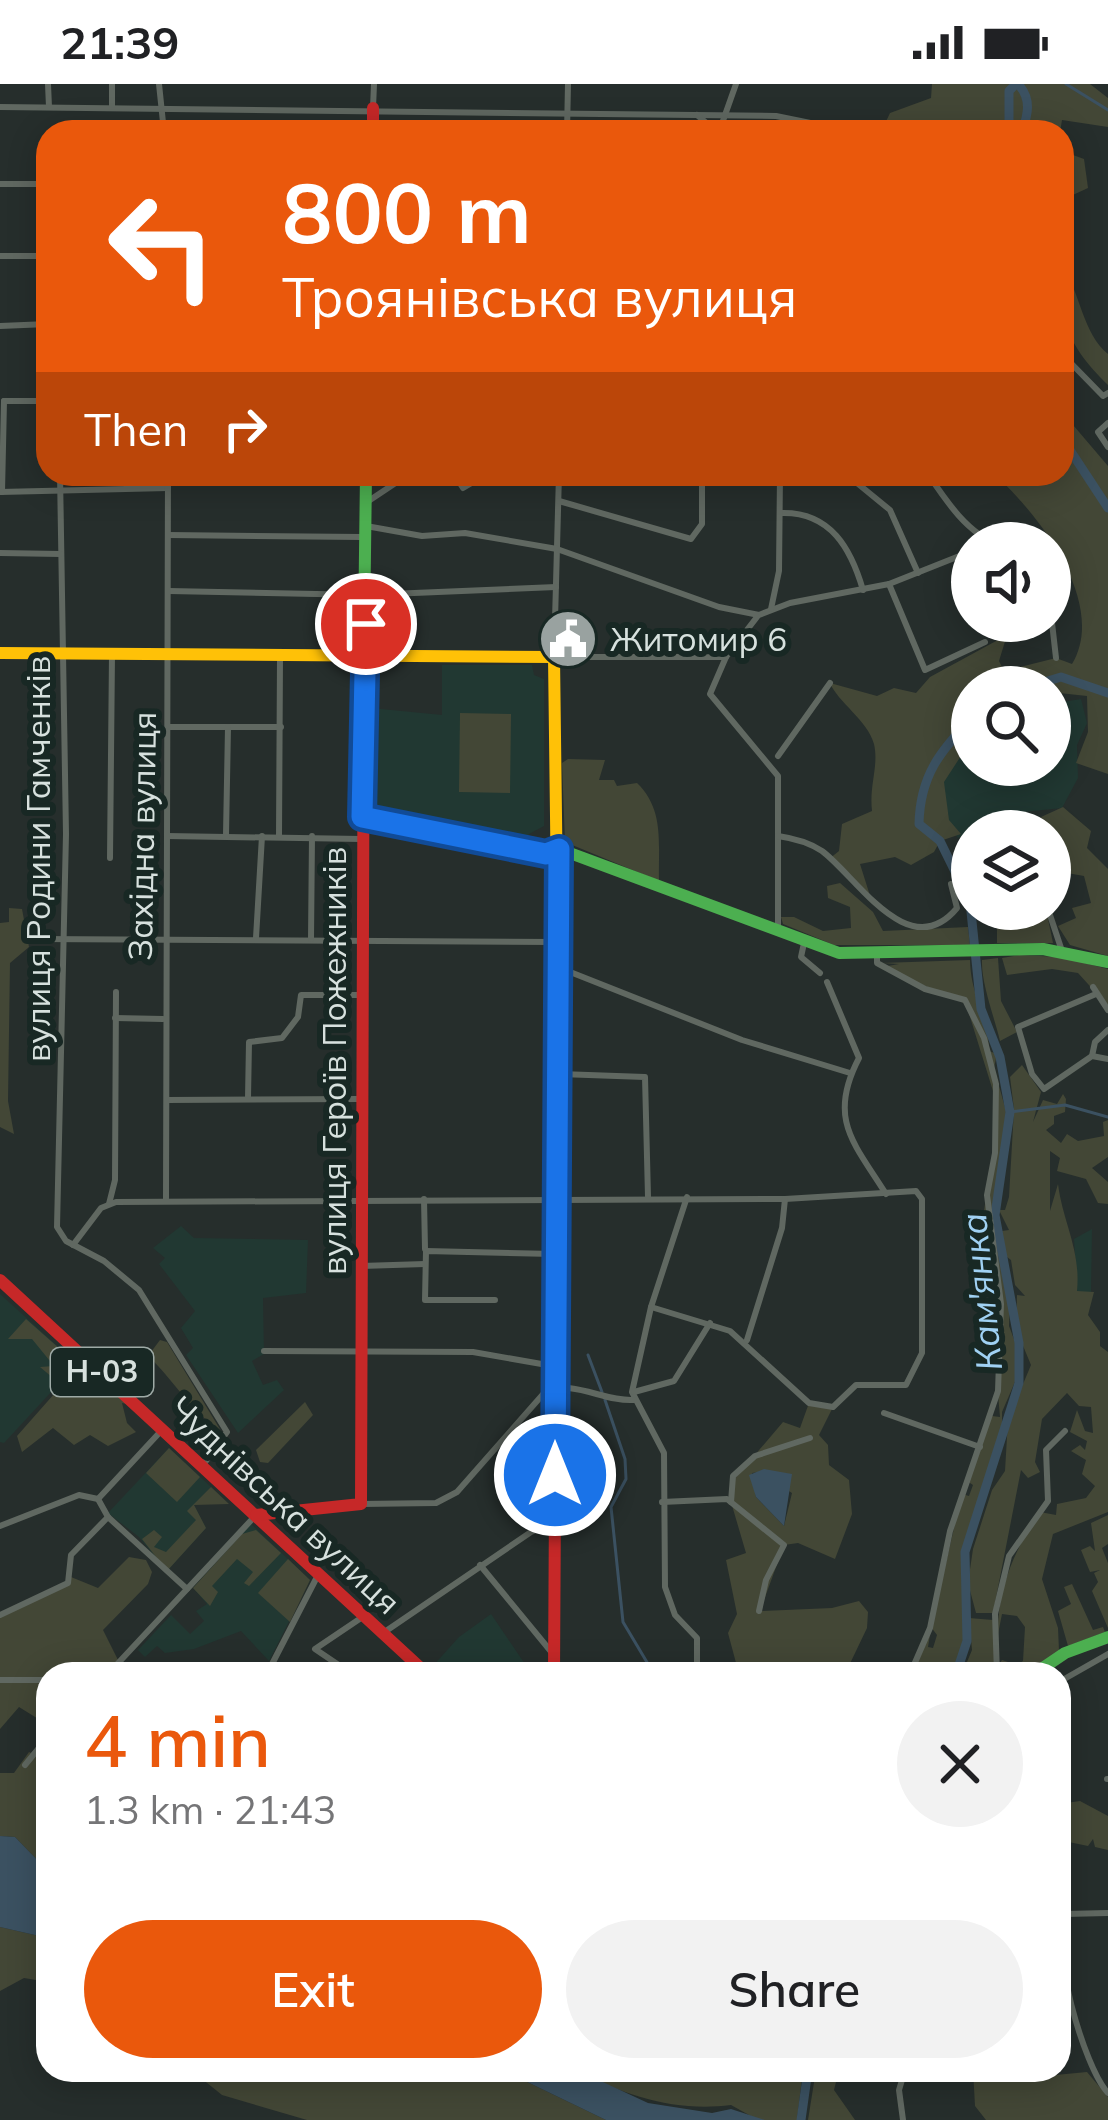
<!DOCTYPE html>
<html lang="en">
<head>
<meta charset="utf-8">
<style>
	body { margin:0; font-family:Mulish,sans-serif; background:#f2f2f2; color:#202124; height:100vh; display:flex; flex-direction:column; font-size:45px; white-space:nowrap }
	* { box-sizing:border-box; margin:0 }
	p { font-size:39px; color:#757577 }
	.icon { flex:none; width:66px; height:66px; fill:none; stroke:currentColor; stroke-width:2; stroke-linecap:round; stroke-linejoin:round }
	.map { position:relative; flex:1; overflow:hidden }
	.sheet { position:absolute; left:36px; top:1578px; width:1035px; height:420px; display:flex; flex-direction:column; background:#fff; border-radius:36px; box-shadow:0 6px 30px #0003 }
	.sheet>* { flex:none }
	.banner { position:absolute; left:36px; top:36px; width:1038px; height:366px; border-radius:36px; box-shadow:0 6px 30px #0003; background:#ea580c; color:#fff; overflow:hidden }
	.fabs { position:absolute; left:951px; top:438px; display:grid; gap:24px }
	.fabs a { display:grid; place-items:center; width:120px; height:120px; border-radius:50%; background:#fff; box-shadow:0 6px 30px #0003; font-size:60px }
	.pin { position:absolute; display:grid; place-items:center; width:102px; height:102px; color:#fff; margin:-51px; border:6px solid #fff; border-radius:50%; box-shadow:0 3px 12px #0007 }
	.me { position:absolute; width:132px; margin:-66px; rotate:0deg; stroke-linejoin:round; filter:drop-shadow(0 0 9px #0008) }
	.turn { display:flex; align-items:center; gap:42px; height:252px; padding:0 48px; font-size:54px }
	.turn .icon { width:156px; height:156px; stroke-width:2.5 }
	.turn b { display:block; font-size:84px; line-height:102px }
	.then { display:flex; align-items:center; height:114px; padding:0 48px; background:#0003; gap:24px; font-size:45px }
	.round { display:grid; place-items:center; flex:none; width:126px; height:126px; border-radius:63px; background:#f2f2f2 }
	.overview { display:flex; align-items:center; justify-content:space-between; height:204px; padding:0 48px }
	h1 { font-size:72px; font-weight:600; line-height:90px; color:#ea580c }
	.action { display:flex; gap:24px; margin-top:auto; padding:24px 48px }
	.action a { flex:1; height:138px; border-radius:72px; background:#ea580c; color:#fff; font-size:48px; font-weight:600; line-height:138px; text-align:center }
	.action a+a { background:#f2f2f2; color:#202124 }
	.status { display:flex; justify-content:space-between; align-items:center; height:84px; padding:0 60px; background:#fff; direction:ltr }
	.status svg { height:33px; fill:currentColor }
	.map>svg:first-child { display:block }
	.built { fill:#213832 }
	.green { fill:#434736; fill-rule:evenodd }
	.water { fill:#3b5161 }
	.lines { fill:none; stroke-linecap:round; stroke-linejoin:round }
	.stream { stroke:#3b5161; stroke-width:3 }
	.river { stroke:#3b5161; stroke-width:9 }
	.street { stroke:#606861; stroke-width:6 }
	.fast { stroke:#4caf50; stroke-width:12 }
	.slow { stroke:#ffc107; stroke-width:12 }
	.jam { stroke:#c62828; stroke-width:12 }
	.route-casing { stroke:#114b97; stroke-width:30 }
	.route { stroke:#1a73e8; stroke-width:21 }
	.labels { text-anchor:middle; stroke-width:12; stroke-linejoin:round; paint-order:stroke }
	.shield { fill:#182824; stroke:#9eaaa6; stroke-width:3 }
	.shield-label { font-size:30px; font-weight:bold; fill:#d7e1de }
	.poi-label { font-size:33px; fill:#d7e1de; stroke:#182824; text-anchor:start }
	.street-label { font-size:33px; fill:#d7e1de; stroke:#182824 }
	.water-label { font-size:36px; font-style:italic; fill:#a0d1f3; stroke:#182824 }
</style>
</head>
<body>
<div class="status"><b>21:39</b><svg viewBox="0 0 49 12"><path d="M0 12V9h3v3zM5 12V6h3v6zM10 12V3h3v9zM15 12V0h3v12zM26 1h20v11H26zM47 4h2v5h-2z"/></svg></div>
<div class="map">
<svg width="1108" height="2036" viewBox="0 0 1108 2036">
	<rect width="100%" height="100%" fill="#262e2c"/>
	<g class="built">
		<path d="M442 581H532L534 591 544 595V742L529 750 526 759 369 728 371 624 442 631Z"/>
		<path d="M1081 615 1087 639 1077 661 1078 694 1062 724 1005 730 1007 745 972 747 958 754 941 734 938 705 953 681 972 660V681H1050V620Z"/>
		<path d="M181 1142 194 1154 308 1156 306 1209 263 1214 264 1270 252 1277 263 1301 277 1296 284 1306 238 1349 186 1271 193 1264 181 1244 195 1227 159 1180 165 1174 153 1164Z"/>
		<path d="M1092 1145 1091 1208H1077L1074 1155Z"/>
		<path d="M0 1210 77 1280 4 1359 0 1358Z"/>
		<path d="M169 1364 211 1403 194 1421 206 1444 167 1487 139 1453 108 1429Z"/>
		<path d="M251 1440 310 1496 269 1577 241 1547 194 1565 165 1569 157 1562 145 1573 138 1566 171 1531 190 1550 204 1537 196 1527 207 1520 193 1504Z"/>
		<path d="M491 1530 527 1583 517 1590H439L432 1583 459 1553Z"/>
	</g>
	<g class="green">
		<path d="M932 0H1090L1108 14V43L1062 36 1060 48H881L890 29 931 14Z"/>
		<path d="M1062 67 1084 75 1088 104 1062 116Z"/>
		<path d="M1062 181C1080 208 1083 250 1108 270V301C1065 258 1062 240 1062 181Z"/>
		<path d="M1062 328 1108 382V690L1076 679 1088 648 1087 612 1050 608V603H972V655L944 698 949 736 961 750 940 757 934 768 911 781 895 773 860 780 872 818 829 775 839 767 842 740 872 727C869 701 879 682 874 660 868 637 837 617 830 599L877 612 894 604 916 609 930 593 1007 551 999 577 1004 587 1056 574 1072 580C1108 520 1039 430 994 390H1062Z"/>
		<path d="M460 629 511 630 510 709 459 708Z"/>
		<path d="M568 675 605 676 599 696H614L617 702 637 699C665 726 658 760 659 797L565 758 562 679Z"/>
		<path d="M1063 723 1091 747 1087 764 1108 785V872L1070 861 1058 842 1076 834 1072 824 1091 819 1084 792 1050 786V747H1044L1041 733Z"/>
		<path d="M840 799 873 828 883 847 968 843 970 861H834L783 840 781 833H794L823 847 851 844 850 823 828 814 827 802Z"/>
		<path d="M9 824 22 825 29 863 10 879 8 1017 14 1050 0 1043V839L9 838Z"/>
		<path d="M1047 830 1053 859H997V844Z"/>
		<path d="M1019 871 1061 873 1108 885V922L1078 889 1052 885 1007 891 1002 874Z"/>
		<path d="M998 874 1001 917 1017 948 1000 957C994 932 981 899 982 876Z"/>
		<path d="M970 876C971 916 988 925 989 967L997 970 994 984 1006 1027 993 1149 1010 1214 1009 1242 1023 1279 1002 1328V1360L966 1452 968 1529 958 1584 954 1590H910L930 1551 928 1563 933 1564 937 1551 931 1543 962 1410 969 1412 973 1401 967 1397 992 1332 1000 1333 994 1265 999 1226 983 1133 994 1062 993 1007 966 920 882 883 899 880 881 879Z"/>
		<path d="M1022 981 1041 1008 1033 1038 1043 1016 1057 1020 1063 1010 1066 1015 1065 1028 1054 1032V1040L1046 1046 1061 1059 1067 1050 1078 1057 1104 1052 1103 1038 1108 1036V1073L1092 1084 1108 1098V1120L1098 1119 1086 1095 1057 1087 1060 1074 1050 1067V1127L1058 1100C1063 1139 1081 1166 1077 1207L1094 1208 1088 1231 1100 1248V1262L1108 1268V1428L1053 1450 1042 1495 1058 1544 1059 1567 1027 1590H983L984 1584 981 1590H962L972 1566 969 1534 993 1536 995 1586 1002 1576 1017 1581 1023 1577 1025 1543 1017 1532 1002 1530 998 1550C997 1505 1015 1465 1040 1428L1056 1431 1057 1420 1086 1414 1095 1402 1082 1390 1086 1376 1071 1367 1080 1361 1085 1366 1087 1357 1070 1348 1077 1326 1085 1347 1093 1349 1091 1323 1079 1322 1067 1309 1042 1335 1035 1378 1040 1388 1028 1394 1021 1386 993 1529H976L968 1499 973 1465 992 1406 1005 1387 1008 1336 1031 1281 1016 1245 1017 1211 1025 1212 1015 1201 1011 1176 1003 1170 1002 1147 1009 1146 999 1126H1005L1009 1113 1014 1025 1010 993Z"/>
		<path d="M26 1235 77 1280 59 1299 40 1283 54 1282 32 1255H8Z"/>
		<path d="M160 1256 167 1258 221 1347C190 1327 174 1296 148 1272Z"/>
		<path d="M79 1282 95 1296 91 1301 95 1305 100 1301 116 1313 87 1283 127 1320 122 1319 127 1339 136 1348 108 1362 90 1351 74 1361 53 1344 22 1368 17 1352 62 1301 75 1312 87 1300 74 1288Z"/>
		<path d="M305 1318 313 1331 268 1379 260 1378 256 1366Z"/>
		<path d="M809 1319 833 1323 819 1351 828 1361 829 1381 849 1396 852 1430 835 1475 798 1459 784 1461 760 1527 832 1524 859 1517 868 1528 867 1544 845 1590H739L728 1549 737 1530 726 1476 746 1469 731 1418V1399L783 1338 800 1344ZM759 1388 792 1409 784 1442 756 1413 752 1389Z"/>
		<path d="M169 1364 200 1393 177 1418 146 1389Z"/>
		<path d="M211 1403 229 1420 194 1421 206 1444 167 1487 142 1455 154 1446 162 1453 154 1463 166 1468 196 1436 187 1427Z"/>
		<path d="M1108 1431V1460L1102 1464 1108 1479V1544L1092 1507 1098 1498 1094 1489 1100 1486 1090 1488 1081 1466 1090 1462 1095 1467 1091 1439Z"/>
		<path d="M256 1446 281 1469 249 1502 244 1499 253 1488 237 1475 212 1502 218 1508 210 1522 193 1504 242 1450Z"/>
		<path d="M129 1473 146 1476 152 1488 148 1500 103 1546 119 1578 108 1590H48V1641L19 1623 0 1645V1531L68 1499 71 1493 98 1504Z"/>
		<path d="M288 1475 310 1496 290 1538 258 1509Z"/>
		<path d="M1072 1500 1093 1546 1103 1543 1105 1548 1068 1562 1058 1527 1071 1520 1064 1503Z"/>
		<path d="M29 1668 48 1677V1787L15 1753 0 1752V1689H14Z"/>
		<path d="M1080 1717 1108 1732V1766L1095 1763 1093 1755 1088 1762 1059 1756V1720Z"/>
		<path d="M0 1843 48 1854V1898L24 1894 0 1907Z"/>
		<path d="M191 1986H471L519 1994 606 2036H307L222 2011Z"/>
		<path d="M577 1986H803L797 2036H758L731 2021C678 2028 626 2013 577 1986Z"/>
		<path d="M816 1986H839L834 2006 855 2036H808Z"/>
		<path d="M973 1986H1007L1012 1995 1087 1988 1108 2013V2036H986L975 2022Z"/>
	</g>
	<g class="water">
		<path d="M764 1385 792 1390 784 1442 756 1413 749 1391Z"/>
		<path d="M0 1752 15 1753 48 1787V1854L0 1843Z"/>
		<path d="M471 1986H577L648 2019 712 2029 731 2025 765 2036H606L519 1994Z"/>
	</g>
	<g class="lines">
		<g class="stream">
			<path d="M1066 0 1108 26"/>
			<path d="M1010 1028 1065 1021 1108 1033"/>
			<path d="M588 1271 602 1308"/>
			<path d="M605 1316 625 1375 626 1395 611 1423 623 1538 654 1590"/>
		</g>
		<g class="river">
			<path d="M1018 0C1032 15 1028 30 1022 48"/>
			<path d="M1009 48V7L1016 0"/>
			<path d="M1062 354 1108 424"/>
			<path d="M1028 603 1061 593 1108 609"/>
			<path d="M956 1590 967 1557 965 1468 1019 1299V1259L995 1131 1010 1028 1000 973 981 925 970 818 940 757 919 740C920 692 940 667 972 634"/>
			<path d="M801 2036 808 1986"/>
		</g>
		<g class="street">
			<path d="M48 0 49 23"/>
			<path d="M159 0 164 48"/>
			<path d="M0 23 776 32 825 42 831 48"/>
			<path d="M112 23V0"/>
			<path d="M373 24 374 0"/>
			<path d="M697 31 717 48"/>
			<path d="M567 48 568 0"/>
			<path d="M719 48 736 0"/>
			<path d="M0 100H48"/>
			<path d="M0 172H48"/>
			<path d="M0 242 48 240"/>
			<path d="M1062 270 1103 312 1108 309"/>
			<path d="M4 317H48"/>
			<path d="M1108 339 1098 348 1108 363"/>
			<path d="M60 390 66 750 57 1143 66 1157 104 1177 139 1206 227 1348 203 1381"/>
			<path d="M454 390 463 404 487 390"/>
			<path d="M559 390 554 573H726"/>
			<path d="M846 390 890 426 918 489"/>
			<path d="M928 390C944 414 969 452 998 459"/>
			<path d="M168 393H366"/>
			<path d="M0 408 168 404"/>
			<path d="M2 408 4 317"/>
			<path d="M559 417 691 455 702 440V390"/>
			<path d="M367 418 409 390"/>
			<path d="M782 429C831 428 851 465 863 506"/>
			<path d="M366 442 422 452 465 449 557 465 719 523 759 531 790 519 889 500 972 467"/>
			<path d="M168 451 362 453"/>
			<path d="M0 469 61 470"/>
			<path d="M889 500 925 586 985 558"/>
			<path d="M169 507 366 511 556 503"/>
			<path d="M1050 521 1056 574"/>
			<path d="M771 525 779 487 780 390"/>
			<path d="M757 533 726 573 710 610 778 692V846"/>
			<path d="M168 643H281"/>
			<path d="M778 672 830 599"/>
			<path d="M1010 729 1017 747"/>
			<path d="M226 751 228 643"/>
			<path d="M167 752 361 755"/>
			<path d="M279 752 280 574"/>
			<path d="M778 752C792 754 810 759 822 767 856 792 909 882 957 824L951 800"/>
			<path d="M110 774 112 570"/>
			<path d="M1048 825 1062 867"/>
			<path d="M256 854 262 752"/>
			<path d="M37 855 555 858"/>
			<path d="M311 855 312 752"/>
			<path d="M804 859 801 873 820 889"/>
			<path d="M877 872V879L925 905 965 916 984 954 996 1000 995 1069 987 1111 1001 1220 998 1307 950 1447 930 1544 910 1590"/>
			<path d="M560 884 742 956 850 989"/>
			<path d="M827 898 859 974C827 1035 854 1059 886 1110"/>
			<path d="M1093 903 1108 926"/>
			<path d="M1096 910 1018 943 1032 990 1044 1005 1092 972 1108 975"/>
			<path d="M115 934 163 935"/>
			<path d="M1092 972 1095 958 1108 946"/>
			<path d="M560 990 645 993 648 1113"/>
			<path d="M248 1014 249 958 282 954 298 933 301 911H359"/>
			<path d="M167 1016 360 1015"/>
			<path d="M687 1113 651 1223 632 1308 664 1369 665 1503 675 1531 697 1554V1590"/>
			<path d="M166 1115 168 390"/>
			<path d="M424 1115 425 1165"/>
			<path d="M109 1120 115 1096 116 908"/>
			<path d="M73 1161 101 1124 116 1118 785 1115 916 1107 922 1115V1269L906 1301H856L833 1323 809 1319 730 1247 651 1223"/>
			<path d="M361 1182 425 1180"/>
			<path d="M495 1216H425L426 1167 554 1170"/>
			<path d="M747 1256 782 1144 785 1115"/>
			<path d="M264 1267 473 1268 553 1282"/>
			<path d="M634 1308 674 1297 710 1239"/>
			<path d="M884 1329 980 1363"/>
			<path d="M98 1415 108 1433 187 1505"/>
			<path d="M98 1415 161 1347"/>
			<path d="M662 1418 727 1415 784 1461 766 1496 759 1527"/>
			<path d="M731 1418 733 1392 755 1372 810 1354"/>
			<path d="M361 1420 436 1419 457 1408 545 1308C573 1295 604 1318 634 1316"/>
			<path d="M0 1442 79 1411 98 1415"/>
			<path d="M480 1481 553 1570"/>
			<path d="M0 1531 68 1499 71 1471 108 1433"/>
			<path d="M386 1547 531 1448 554 1438"/>
			<path d="M108 1590 256 1431"/>
			<path d="M236 1590 271 1582 318 1491"/>
			<path d="M352 1590 315 1565 361 1534"/>
			<path d="M997 1590 995 1530 1009 1472 1048 1417 1046 1366 1065 1347"/>
			<path d="M0 1596H48"/>
			<path d="M1059 1598 1108 1570"/>
			<path d="M25 1681 48 1653"/>
			<path d="M1107 1695H1108"/>
			<path d="M1108 1829 1065 1830C1049 1860 1084 1984 1108 2009"/>
			<path d="M903 2036 899 2006 905 1986"/>
		</g>
		<g class="fast">
			<path d="M364 548 366 390"/>
			<path d="M362 733 546 770 559 765 839 869 1043 865 1108 878"/>
			<path d="M1034 1590 1065 1569 1108 1553"/>
		</g>
		<path class="slow" d="M0 569 554 573 558 891"/>
		<g class="jam">
			<path d="M373 24V48"/>
			<path d="M0 1196 427 1590"/>
			<path d="M256 1431 361 1420 364 548"/>
			<path d="M554 1590 558 891"/>
		</g>
	</g>
	<g class="lines">
		<defs>
			<path id="route" d="M366 540 362 733 546 770 559 765 555 1391"/>
		</defs>
		<use href="#route" class="route-casing"/>
		<use href="#route" class="route"/>
	</g>
	<defs>
		<symbol id="civic-disc" viewBox="-11 -11 22 22"><circle r="9.5" fill="#99a2a0" stroke="#182824"/><path d="M-.6-6.5H3V-4.5H.6V-3L4-1V1h2V6H-6V1h2V-1L-.6-3ZM-1.2 2.5V6h2.4V2.5Z" fill="#fff"/></symbol>
	</defs>
	<g fill-rule="evenodd">
		<use href="#civic-disc" x="535" y="522" width="66" height="66"/>
	</g>
	<g class="labels">
		<rect class="shield" x="51" y="1264" width="102" height="48" rx="9"/>
		<g class="shield-label">
			<text x="102" y="1298">Н-03</text>
		</g>
		<g class="poi-label">
			<text x="610" y="567">Житомир 6</text>
		</g>
		<g class="street-label">
			<text transform="translate(142 752) rotate(-89)" y="12">Західна вулиця</text>
			<text transform="translate(38 775) rotate(-90)" y="12">вулиця Родини Гамченків</text>
			<text transform="translate(334 977) rotate(-90)" y="12">вулиця Героїв Пожежників</text>
			<text transform="translate(285 1421) rotate(43)" y="12">Чуднівська вулиця</text>
		</g>
		<g class="water-label">
			<text transform="translate(981 1208) rotate(-96)" y="13">Кам'янка</text>
		</g>
	</g>
</svg>
<div class="fabs">
<a><svg class="icon" aria-label="sound" viewBox="0 0 24 24"><path d="M4 9h4l5-4v14l-5-4H4zM17 9q2 3 0 6"/></svg></a>
<a><svg class="icon" aria-label="search" viewBox="0 0 24 24"><circle cx="10" cy="10" r="6"/><path d="M15 15l6 6"/></svg></a>
<a><svg class="icon" aria-label="layers" viewBox="0 0 24 24"><path d="M12 4l9 5-9 5-9-5zM3 14l9 5 9-5"/></svg></a>
</div>
<div class="pin" style="left:366px;top:540px;background:#d93025"><svg class="icon" aria-label="arrive" viewBox="0 0 24 24"><path d="M6 21V4h12l-3 4 3 4H6"/></svg></div>
<svg class="me" style="left:555px;top:1391px" viewBox="-20 -20 40 40"><circle r="17" fill="#1a73e8" stroke="#fff" stroke-width="3"/><path d="M0-11L8 9 0 5-8 9z" fill="#fff"/></svg>
<div class="banner">
<div class="turn"><svg class="icon" aria-label="left" viewBox="0 0 24 24"><path d="M17 20v-9H6M10 6l-5 5 5 5"/></svg><div><b>800 m</b>Троянівська вулиця</div></div>
<div class="then">Then<svg class="icon" aria-label="right" viewBox="0 0 24 24"><path d="M7 20v-9h11M14 6l5 5-5 5"/></svg></div>
</div>
<section class="sheet">
<div class="overview"><div><h1>4 min</h1><p>1.3 km · 21:43</p></div><a class="round"><svg class="icon" aria-label="close" viewBox="0 0 24 24"><path d="M6 6l12 12M18 6L6 18"/></svg></a></div>
<div class="action"><a>Exit</a><a>Share</a></div>
</section>
</div>
</body>
</html>
